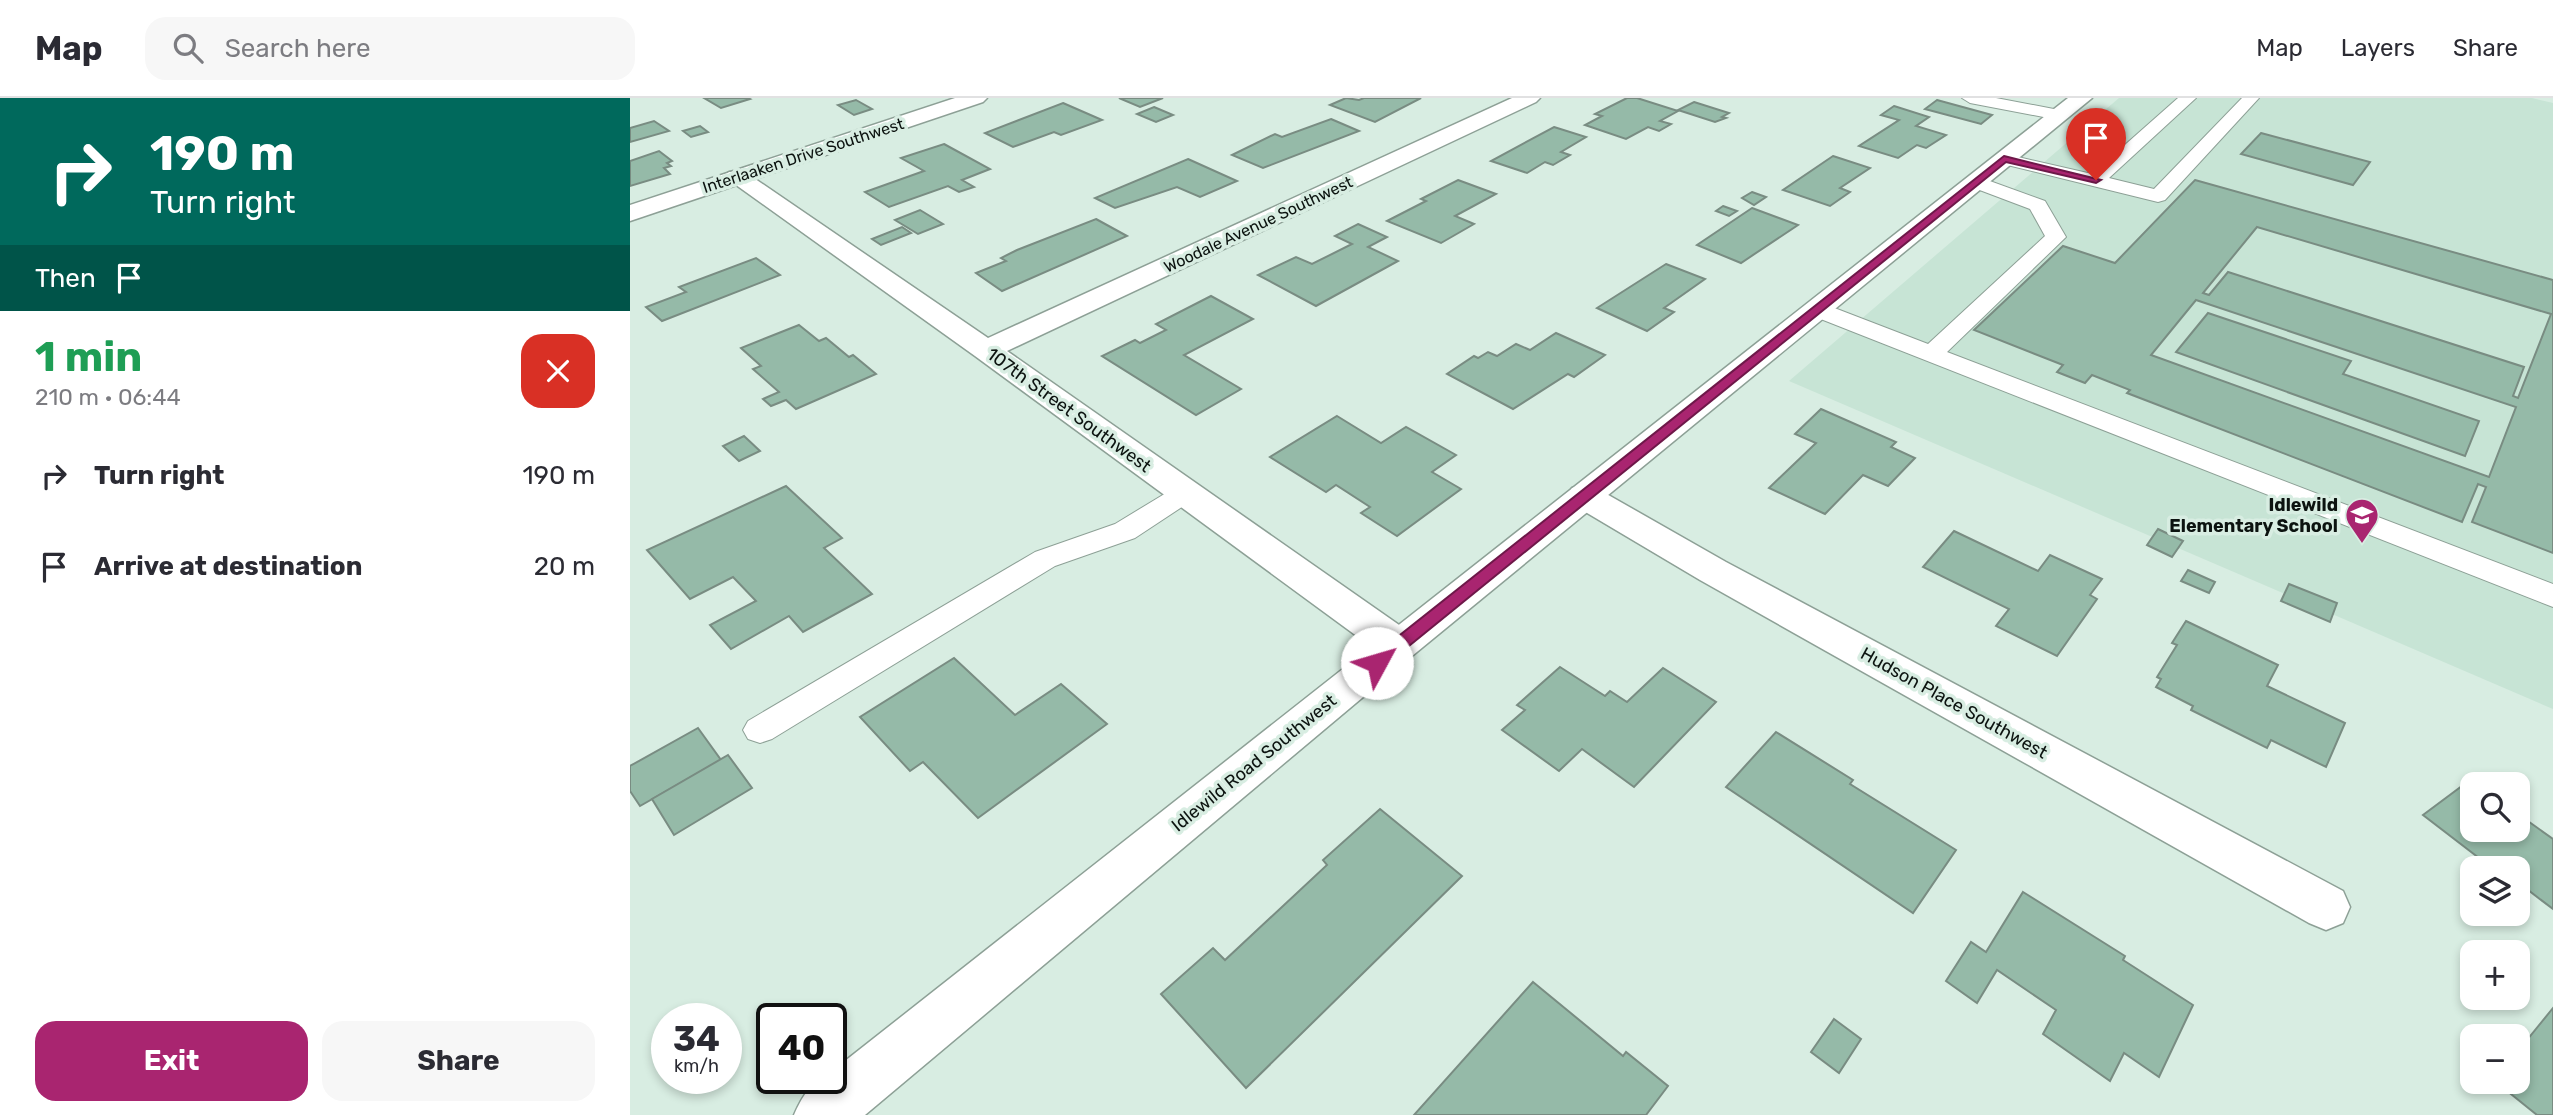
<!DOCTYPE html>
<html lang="en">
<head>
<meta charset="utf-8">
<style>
	body { margin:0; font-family:Rubik,sans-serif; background:#f7f7f7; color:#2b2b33; height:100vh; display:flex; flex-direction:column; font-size:26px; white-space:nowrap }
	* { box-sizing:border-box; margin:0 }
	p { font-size:23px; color:#7c7c81 }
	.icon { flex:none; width:38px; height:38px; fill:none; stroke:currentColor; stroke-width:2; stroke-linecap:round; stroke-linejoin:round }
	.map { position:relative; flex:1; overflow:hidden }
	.panel { display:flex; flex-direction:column; background:#fff; width:630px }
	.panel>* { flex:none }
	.hud { background:#00695c; color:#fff; overflow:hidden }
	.tools { position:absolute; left:1830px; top:674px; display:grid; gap:14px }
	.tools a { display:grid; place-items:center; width:70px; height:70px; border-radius:14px; background:#fff; box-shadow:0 4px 10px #0003; font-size:35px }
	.speed { position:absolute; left:21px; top:905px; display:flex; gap:14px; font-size:35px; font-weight:700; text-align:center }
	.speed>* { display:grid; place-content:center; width:91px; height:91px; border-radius:50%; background:#fff; box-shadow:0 4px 10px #0003; line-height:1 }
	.speed small { font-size:18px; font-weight:400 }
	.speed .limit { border:4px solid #111; border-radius:10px; background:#fff; color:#111 }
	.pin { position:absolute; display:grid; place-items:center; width:60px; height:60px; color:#fff; margin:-72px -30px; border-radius:50% 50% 50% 0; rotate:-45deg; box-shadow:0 0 7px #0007 }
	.pin .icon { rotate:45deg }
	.me { position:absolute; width:77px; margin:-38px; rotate:51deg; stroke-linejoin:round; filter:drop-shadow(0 0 5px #0008) }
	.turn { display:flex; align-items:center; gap:24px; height:147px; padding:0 35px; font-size:32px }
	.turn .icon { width:91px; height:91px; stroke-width:2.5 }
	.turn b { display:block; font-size:49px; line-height:60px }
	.then { display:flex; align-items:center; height:66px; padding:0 35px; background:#0003; gap:14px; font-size:26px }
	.round { display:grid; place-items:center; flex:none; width:74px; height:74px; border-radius:21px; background:#f7f7f7 }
	.summary { display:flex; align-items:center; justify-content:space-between; height:119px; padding:0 35px }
	h1 { font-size:42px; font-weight:700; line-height:52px; color:#1e9e55 }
	.action { display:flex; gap:14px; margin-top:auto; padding:14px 35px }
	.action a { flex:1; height:80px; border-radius:21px; background:#a92570; color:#fff; font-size:28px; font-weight:700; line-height:80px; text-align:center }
	.action a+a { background:#f7f7f7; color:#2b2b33 }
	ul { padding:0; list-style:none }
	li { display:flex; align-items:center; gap:21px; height:91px; padding:0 35px }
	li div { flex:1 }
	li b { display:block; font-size:26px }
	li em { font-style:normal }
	header { display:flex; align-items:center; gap:42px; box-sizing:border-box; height:98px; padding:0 35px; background:#fff; border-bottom:2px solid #e1e1e2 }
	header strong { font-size:33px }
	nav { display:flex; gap:38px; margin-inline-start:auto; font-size:24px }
	.search { width:490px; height:63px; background:#f7f7f7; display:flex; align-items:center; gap:18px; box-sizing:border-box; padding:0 24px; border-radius:21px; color:#7c7c81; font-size:26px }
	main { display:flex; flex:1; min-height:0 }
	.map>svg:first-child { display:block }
	.built { fill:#c7e4d5 }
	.building { fill:#95baa8; stroke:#798c82; stroke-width:2; fill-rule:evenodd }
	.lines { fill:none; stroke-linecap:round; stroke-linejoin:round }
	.service-casing { stroke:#8da096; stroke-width:2 }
	.minor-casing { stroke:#8da096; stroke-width:3 }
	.tertiary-casing { stroke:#8da096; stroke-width:3 }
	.service { fill:#fff; fill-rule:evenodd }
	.minor { fill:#fff; fill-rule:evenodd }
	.tertiary { fill:#fff; fill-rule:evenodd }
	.route { fill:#a92570; stroke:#6e1849; stroke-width:2 }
	.labels { text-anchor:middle; stroke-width:7; stroke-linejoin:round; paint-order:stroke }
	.far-street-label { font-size:16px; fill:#0c1310; stroke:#d8ede2 }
	.street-label { font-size:18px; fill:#0c1310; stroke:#d8ede2 }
	.poi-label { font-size:18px; font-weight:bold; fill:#0c1310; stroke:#d8ede2; text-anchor:end }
</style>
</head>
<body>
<header>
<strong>Map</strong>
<div class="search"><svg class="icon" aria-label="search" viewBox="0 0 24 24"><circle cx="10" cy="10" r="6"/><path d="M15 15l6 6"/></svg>Search here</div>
<nav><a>Map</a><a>Layers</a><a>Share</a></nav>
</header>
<main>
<section class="panel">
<div class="hud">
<div class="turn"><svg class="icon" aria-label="right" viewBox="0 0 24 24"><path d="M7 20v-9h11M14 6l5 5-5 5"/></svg><div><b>190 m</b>Turn right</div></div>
<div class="then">Then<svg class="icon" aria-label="arrive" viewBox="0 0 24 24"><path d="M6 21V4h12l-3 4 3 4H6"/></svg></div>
</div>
<div class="summary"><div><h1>1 min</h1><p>210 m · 06:44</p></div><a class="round" style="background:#d93025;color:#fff"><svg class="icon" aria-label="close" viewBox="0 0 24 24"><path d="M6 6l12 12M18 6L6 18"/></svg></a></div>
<ul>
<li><svg class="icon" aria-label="right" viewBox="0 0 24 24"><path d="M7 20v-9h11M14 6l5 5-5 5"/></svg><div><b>Turn right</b></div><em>190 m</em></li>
<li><svg class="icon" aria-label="arrive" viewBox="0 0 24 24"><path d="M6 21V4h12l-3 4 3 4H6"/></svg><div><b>Arrive at destination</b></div><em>20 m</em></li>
</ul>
<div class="action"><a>Exit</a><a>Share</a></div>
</section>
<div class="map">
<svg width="1923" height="1017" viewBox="0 0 1923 1017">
	<rect width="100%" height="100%" fill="#d8ede2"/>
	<path class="built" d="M1489 0H1902L1923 5V611L1159 283Z"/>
	<g class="building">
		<path d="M74 0H118L120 1 91 10Z"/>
		<path d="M489 0H533L510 9Z"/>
		<path d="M716 0 729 2 734 0H791L745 24 700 7Z"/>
		<path d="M997 0H1007L1048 13 1030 23 1041 26 1029 33 1018 29 996 41 955 27 972 18 965 16Z"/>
		<path d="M226 2 242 11 224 17 208 7Z"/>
		<path d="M1307 2 1362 17 1351 26 1295 11Z"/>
		<path d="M1064 4 1099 15 1092 19 1096 20 1085 24 1048 12Z"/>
		<path d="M433 5 472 22 431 37 424 34 383 49 355 35Z"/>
		<path d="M1264 8 1299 19 1286 28 1316 37 1296 50 1287 47 1268 60 1229 48 1269 22 1251 17Z"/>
		<path d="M524 9 543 17 526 24 507 16Z"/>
		<path d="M701 21 729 33 633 70 602 57 645 36 652 39Z"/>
		<path d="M24 23 39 33 0 44V30Z"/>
		<path d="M70 28 78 34 61 39 53 33Z"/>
		<path d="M924 29 956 39 931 54 940 57 923 67 915 64 897 75 861 63Z"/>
		<path d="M1631 35 1740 64 1723 87 1611 56Z"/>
		<path d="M314 46 360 71 332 82 344 89 329 94 318 88 259 109 235 94 294 73 271 60Z"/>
		<path d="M29 53 42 63 37 65 41 68 34 70 40 76 0 88V63Z"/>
		<path d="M1203 58 1240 70 1210 90 1220 94 1200 108 1153 92Z"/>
		<path d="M558 61 607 83 570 99 547 89 485 110 465 100Z"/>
		<path d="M828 82 866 96 825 118 844 126 811 145 757 123 796 103 791 101Z"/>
		<path d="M1565 82 1923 182V455L1842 424 1856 389 1848 386 1832 424 1497 295 1500 292 1462 277 1455 285 1427 274 1433 267 1344 232 1433 148 1485 165ZM1627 129 1921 216 1888 300 1883 298 1894 269 1598 174 1579 197 1573 195ZM1566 202 1886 309 1859 379 1521 257Z"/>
		<path d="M1122 94 1136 99 1124 107 1112 100Z"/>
		<path d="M1093 108 1107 113 1099 118 1086 113Z"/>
		<path d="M1122 110 1168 127 1111 165 1067 147Z"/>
		<path d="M290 112 313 126 288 136 265 122Z"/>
		<path d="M466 121 497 138 372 193 346 175 376 163 371 160 387 152Z"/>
		<path d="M728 126 757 139 738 149 768 163 686 208 628 177 666 159 682 166 722 146 705 138Z"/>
		<path d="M272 129 281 135 251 147 242 141Z"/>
		<path d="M126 160 150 177 32 223 16 209 56 194 49 189Z"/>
		<path d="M1036 166 1075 181 1034 210 1044 214 1017 233 967 210Z"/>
		<path d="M581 198 623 221 554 257 611 291 566 317 472 258 505 242 510 245 536 232 526 226Z"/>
		<path d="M1578 215 1721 263 1713 276 1849 323 1835 358 1546 254Z"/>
		<path d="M169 227 189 243 196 240 219 259 223 257 246 276 166 311 156 302 141 308 133 301 149 294 123 271 131 268 111 250Z"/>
		<path d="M926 235 975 257 944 279 938 276 883 311 817 276 844 258 848 260 858 254 867 258 886 246 900 252Z"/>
		<path d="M1191 311 1266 344 1261 349 1285 360 1258 388 1233 377 1195 416 1139 390 1186 345 1165 336Z"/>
		<path d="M707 318 751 345 776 329 826 357 802 374 831 391 767 438 731 415 740 409 706 387 696 394 640 359Z"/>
		<path d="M114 338 130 353 109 363 93 348Z"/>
		<path d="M156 388 212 440 194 450 242 496 173 534 159 518 101 551 80 527 126 503 103 479 60 501 17 452Z"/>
		<path d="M1528 431 1553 443 1542 459 1517 447Z"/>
		<path d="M1324 433 1408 473 1420 457 1472 481 1460 497 1467 501 1427 558 1366 528 1379 511 1293 469Z"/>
		<path d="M1558 472 1585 484 1579 495 1551 483Z"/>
		<path d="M1659 486 1707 505 1700 524 1651 503Z"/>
		<path d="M1556 523 1648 567 1637 588 1715 625 1696 669 1641 642 1637 650 1561 612 1563 608 1526 589 1531 581 1527 579 1547 547 1542 545Z"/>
		<path d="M324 560 385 617 431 586 477 626 348 720 293 664 280 673 230 619Z"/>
		<path d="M930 569 975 598 980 593 997 604 1033 570 1086 604 1004 689 952 651 929 673 872 632 895 612 887 607Z"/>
		<path d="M68 630 91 662 10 708 0 693V668Z"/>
		<path d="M1146 634 1223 682 1220 686 1326 752 1283 815 1096 689Z"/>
		<path d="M98 657 122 690 44 737 22 701Z"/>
		<path d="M1840 682 1846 686H1843V732H1888V716L1923 741V811L1898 792 1888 797V770H1862L1793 717Z"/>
		<path d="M750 711 832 778 616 990 531 896 583 850 595 862 697 767 693 762Z"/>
		<path d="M1393 794 1495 858 1493 862 1563 907 1529 979 1494 955 1480 983 1413 936 1426 912 1367 872 1347 905 1316 883 1341 844 1356 854Z"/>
		<path d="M903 884 993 958 996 954 1038 988 1016 1017H784Z"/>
		<path d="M1923 910V1017H1907L1866 984H1888V953Z"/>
		<path d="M1204 921 1231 941 1209 975 1181 954Z"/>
	</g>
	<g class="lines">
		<defs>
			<g id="service">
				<path d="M1332 0H1366L1429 12 1437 17 1429 22 1340 5Z"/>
				<path d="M1548 0H1566L1479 80 1524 91 1612 0H1629L1535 102 1528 104 1369 65 1366 61 1375 56 1462 76Z"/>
				<path d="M1346 78 1415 103 1436 139 1317 254 1923 486V509L1178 216 1175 211 1178 206H1194L1298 246 1415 138 1400 111 1339 88 1337 84Z"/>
				<path d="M555 386 564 389 568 395 564 401 505 440 425 468 142 641 130 645 118 641 113 632 118 623 405 454 485 426 546 389Z"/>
			</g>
			<g id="minor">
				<path d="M882 0H910L906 4 377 253 782 536 788 547 782 558 768 562 754 558 345 258 95 79 99 74H115L358 240Z"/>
				<path d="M954 387 966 390 1096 464 1713 793 1720 809 1713 825 1696 832 1679 825 1070 482 942 406 937 398 942 390Z"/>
			</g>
			<g id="tertiary">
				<path d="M325 0H357L353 4 0 123V107Z"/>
				<path d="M1438 0H1462L782 558 235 1017H164C171 1001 182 980 201 980V974Z"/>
			</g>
		</defs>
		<use href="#service" class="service-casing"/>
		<use href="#minor" class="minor-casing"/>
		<use href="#tertiary" class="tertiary-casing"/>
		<use href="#service" class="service"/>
		<use href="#minor" class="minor"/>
		<use href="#tertiary" class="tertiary"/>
	</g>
	<path class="route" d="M1374 58 1471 82 1466 85 1376 64 753 569H741L738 565 741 560Z"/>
	<defs>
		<symbol id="school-pin" viewBox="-11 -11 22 30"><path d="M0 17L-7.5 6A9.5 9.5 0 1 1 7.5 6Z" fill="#a92570" stroke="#d8ede2"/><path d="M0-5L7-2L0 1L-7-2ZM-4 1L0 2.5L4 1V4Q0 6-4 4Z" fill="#fff"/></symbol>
	</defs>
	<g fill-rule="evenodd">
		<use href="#school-pin" x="1713" y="398" width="38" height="52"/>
	</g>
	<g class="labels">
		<g class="far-street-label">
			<text transform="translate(173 57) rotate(-18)" y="6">Interlaaken Drive Southwest</text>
			<text transform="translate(628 126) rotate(-25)" y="6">Woodale Avenue Southwest</text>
		</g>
		<g class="street-label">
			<text transform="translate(439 312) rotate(36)" y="6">107th Street Southwest</text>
			<text transform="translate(1324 605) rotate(29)" y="6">Hudson Place Southwest</text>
			<text transform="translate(624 665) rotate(-39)" y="6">Idlewild Road Southwest</text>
		</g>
		<g class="poi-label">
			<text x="1708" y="413">Idlewild<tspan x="1708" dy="21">Elementary School</tspan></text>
		</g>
	</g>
</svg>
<div class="tools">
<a><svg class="icon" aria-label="search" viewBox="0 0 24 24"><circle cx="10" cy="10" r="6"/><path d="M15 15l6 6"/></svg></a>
<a><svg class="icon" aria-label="layers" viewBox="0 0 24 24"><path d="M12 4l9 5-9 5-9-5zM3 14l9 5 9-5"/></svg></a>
<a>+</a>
<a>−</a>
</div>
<div class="speed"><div>34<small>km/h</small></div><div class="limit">40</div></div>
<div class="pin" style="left:1466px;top:82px;background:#d93025"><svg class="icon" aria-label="arrive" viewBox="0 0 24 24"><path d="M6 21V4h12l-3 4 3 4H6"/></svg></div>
<svg class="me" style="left:747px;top:565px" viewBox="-20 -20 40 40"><circle r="19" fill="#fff"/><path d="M0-13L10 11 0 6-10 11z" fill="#a92570"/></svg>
</div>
</main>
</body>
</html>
